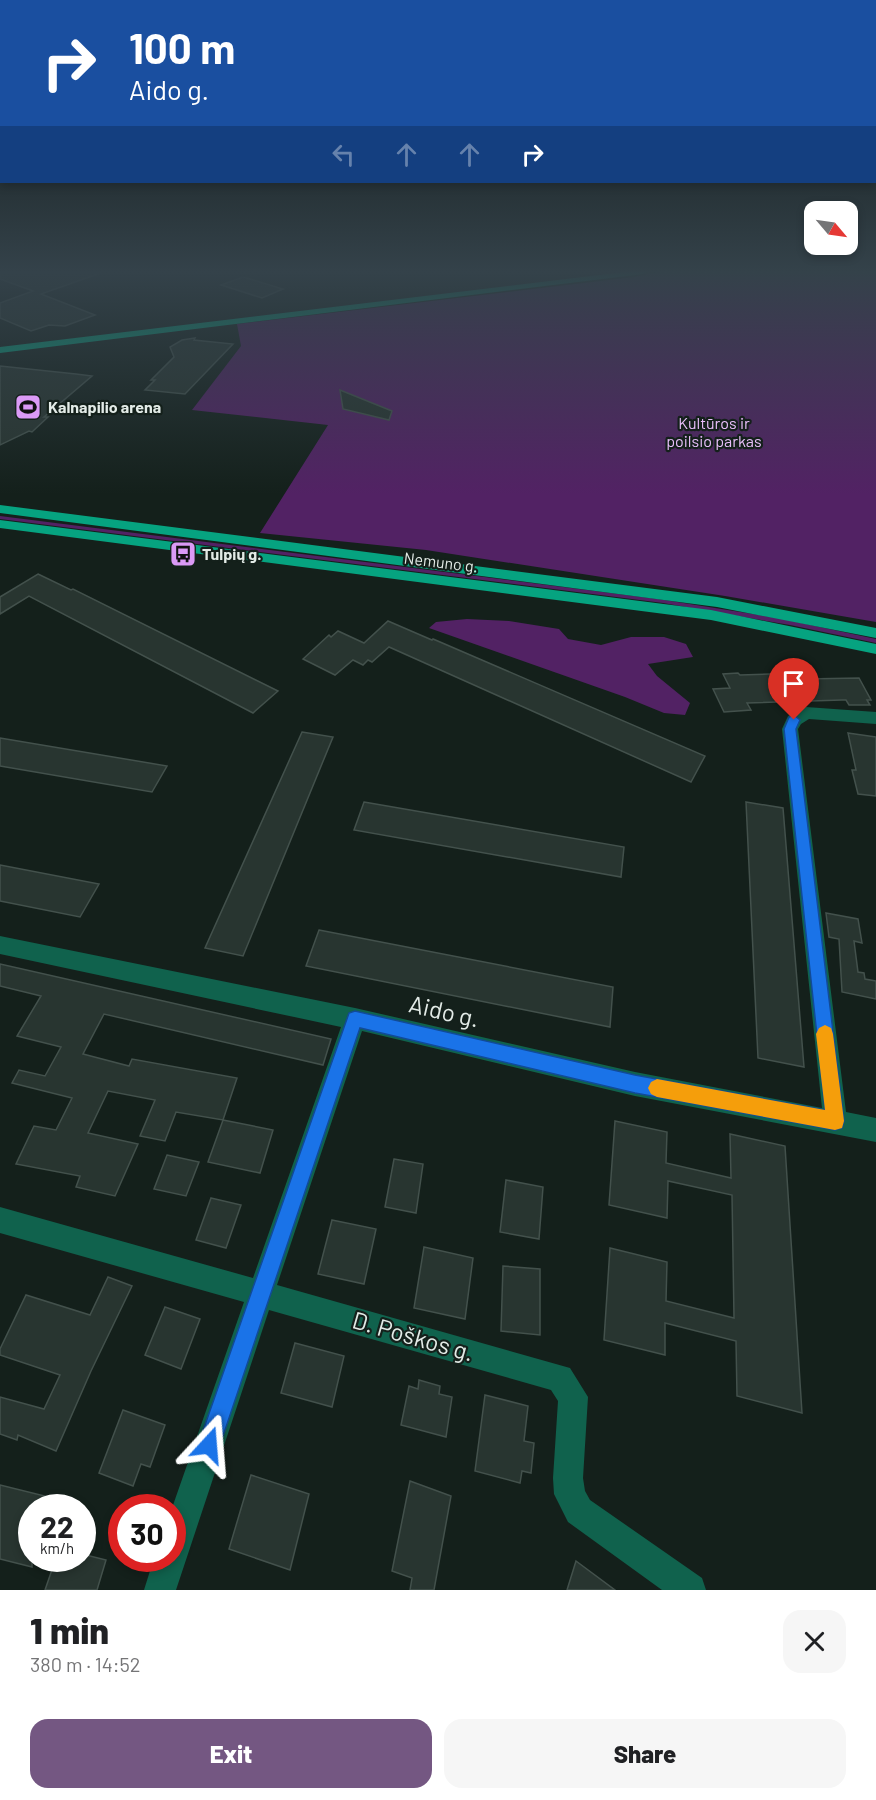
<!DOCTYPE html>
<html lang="en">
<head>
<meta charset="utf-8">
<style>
	body { margin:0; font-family:Barlow,sans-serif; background:#f6f6f6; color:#202124; height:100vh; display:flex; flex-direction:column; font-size:22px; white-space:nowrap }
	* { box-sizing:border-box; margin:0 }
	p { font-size:20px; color:#757577 }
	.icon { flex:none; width:33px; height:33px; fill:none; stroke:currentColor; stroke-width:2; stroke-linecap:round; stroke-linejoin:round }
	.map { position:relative; height:1590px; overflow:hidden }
	.drawer { display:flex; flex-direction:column; background:#fff; flex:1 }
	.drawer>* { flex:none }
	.guide { position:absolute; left:0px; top:0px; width:876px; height:183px; box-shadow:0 3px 9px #0003; background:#1a4fa0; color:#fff; overflow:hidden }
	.needle { width:39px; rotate:119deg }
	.controls { position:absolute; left:804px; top:201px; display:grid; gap:12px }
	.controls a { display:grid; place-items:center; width:54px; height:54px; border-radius:12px; background:#fff; box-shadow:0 3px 9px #0003; font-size:30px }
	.speed { position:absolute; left:18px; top:1494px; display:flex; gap:12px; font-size:30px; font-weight:700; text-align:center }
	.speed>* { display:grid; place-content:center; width:78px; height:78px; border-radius:50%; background:#fff; box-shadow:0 3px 9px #0003; line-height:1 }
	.speed small { font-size:15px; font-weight:400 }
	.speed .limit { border:9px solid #d22; background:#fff; color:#111 }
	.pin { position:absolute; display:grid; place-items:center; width:51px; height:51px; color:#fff; margin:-62px -26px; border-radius:50% 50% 50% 0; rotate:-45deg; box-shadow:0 0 6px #0007 }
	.pin .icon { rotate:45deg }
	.me { position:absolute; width:66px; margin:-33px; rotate:19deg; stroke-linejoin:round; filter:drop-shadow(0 0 4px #0008) }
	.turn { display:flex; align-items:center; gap:21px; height:126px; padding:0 30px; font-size:27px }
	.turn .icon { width:78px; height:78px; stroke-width:2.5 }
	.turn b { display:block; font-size:42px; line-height:51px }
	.lanes { display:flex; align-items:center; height:57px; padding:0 30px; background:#0003; justify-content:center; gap:30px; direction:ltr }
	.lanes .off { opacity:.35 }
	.round { display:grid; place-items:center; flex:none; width:63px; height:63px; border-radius:18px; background:#f6f6f6 }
	.head { display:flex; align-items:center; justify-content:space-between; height:102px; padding:0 30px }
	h1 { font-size:36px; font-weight:800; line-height:45px }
	.primary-button { display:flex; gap:12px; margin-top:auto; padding:12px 30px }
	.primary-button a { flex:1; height:69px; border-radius:18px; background:#745782; color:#fff; font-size:24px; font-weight:800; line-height:69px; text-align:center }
	.primary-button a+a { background:#f6f6f6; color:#202124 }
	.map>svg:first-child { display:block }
	.green { fill:#522264 }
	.building { fill:#283530; stroke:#43514c; stroke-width:1.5 }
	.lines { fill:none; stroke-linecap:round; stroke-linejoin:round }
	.minor { fill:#10624d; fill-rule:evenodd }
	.major { fill:#06a380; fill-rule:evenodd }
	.route { fill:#1a73e8; stroke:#114b97; stroke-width:1.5 }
	.slow { fill:#f59e0b }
	.labels { text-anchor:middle; stroke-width:4.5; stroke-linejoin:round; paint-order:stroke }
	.far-poi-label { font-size:16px; font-weight:bold; fill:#e3ebe7; stroke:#14201b; text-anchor:start }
	.far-park-label { font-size:16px; fill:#e9bffb; stroke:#14201b }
	.far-street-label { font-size:16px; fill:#e3ebe7; stroke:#14201b }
	.near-street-label { font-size:24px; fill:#e3ebe7; stroke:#14201b }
</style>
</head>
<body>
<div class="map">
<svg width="876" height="1590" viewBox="0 0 876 1590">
	<rect width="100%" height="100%" fill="#14201b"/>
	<g class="green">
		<path d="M659 272H876V622L725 596 426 550 260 533 328 425 192 410 241 346 237 324 634 277Z"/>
		<path d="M0 516 658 599 778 618 876 639V643L790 625 663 603 0 519Z"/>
		<path d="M467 619 509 621 559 629 568 639 601 645 631 637H664L686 644 693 657 648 664 657 676 690 703 685 715 664 713 625 697 429 628 436 622Z"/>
	</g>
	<g class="building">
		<path d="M0 272H98V274L41 294 95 315 65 326 49 325 31 331 0 318V303L33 291 0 279Z"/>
		<path d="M243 277 283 289 262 298 221 285Z"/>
		<path d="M195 338 194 340 233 344 185 394 145 390 155 380H151L174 357 170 347 182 340Z"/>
		<path d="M0 366 76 374 92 376 44 417H48L32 432 29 431 0 445Z"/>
		<path d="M340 390 392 411 389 420 343 409Z"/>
		<path d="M38 574 71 590 73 589 278 691 253 713 29 596 0 614V597Z"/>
		<path d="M388 621 432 640 433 639 705 756 691 782 389 647 372 662 368 660 363 665 353 660 335 675 303 659 329 635 331 637 338 631 364 643Z"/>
		<path d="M738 673 740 675 801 673 804 679 859 678 871 700H867L870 705H849L846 700H842L747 703 751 710 724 712 713 689 730 688 723 674Z"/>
		<path d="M302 732 333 737 243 956 205 948Z"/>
		<path d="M848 733 876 737V796L858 794 852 770H856Z"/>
		<path d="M0 738 167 766 152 792 0 766Z"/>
		<path d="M364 802 624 847 621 877 354 830Z"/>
		<path d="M746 802 783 808 804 1067 758 1058Z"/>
		<path d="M0 865 99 884 80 917 0 901Z"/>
		<path d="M826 913 858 919 862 943 854 941 858 972 864 973 865 979 876 981V999L842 992 839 939 829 937Z"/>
		<path d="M319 930 613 987 610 1027 306 966Z"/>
		<path d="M0 964 331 1039 323 1065 104 1014 83 1054 129 1066 132 1059 237 1078 223 1120 176 1112 165 1141 140 1136 155 1100 108 1091 88 1133 138 1144 115 1196 76 1187 80 1176 16 1164 34 1126 56 1130 72 1098 12 1083 19 1070 45 1076 61 1047 17 1036 41 996 0 986Z"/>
		<path d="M223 1120 273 1130 260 1173 208 1162Z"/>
		<path d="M615 1121 667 1132 666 1163 731 1178 730 1134 785 1146 802 1413 737 1396 736 1341 665 1323V1355L604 1340 610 1248 667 1262 666 1301 734 1318 732 1195 668 1181 667 1218 609 1205Z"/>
		<path d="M167 1155 199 1162 186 1196 154 1189Z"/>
		<path d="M394 1159 423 1164 416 1213 385 1207Z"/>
		<path d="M506 1180 543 1187 539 1239 500 1232Z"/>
		<path d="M211 1198 241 1205 226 1248 196 1240Z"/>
		<path d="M332 1220 376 1229 364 1284 318 1274Z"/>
		<path d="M424 1247 473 1258 465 1319 414 1308Z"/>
		<path d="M503 1266 540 1269V1335L501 1331Z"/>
		<path d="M108 1277 132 1286 91 1371 56 1451 18 1435 17 1440 0 1434V1397L44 1409 60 1375 0 1355V1349L26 1295 90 1315Z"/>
		<path d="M165 1307 200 1319 181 1369 145 1355Z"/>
		<path d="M295 1343 344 1356 332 1407 281 1393Z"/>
		<path d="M419 1380 440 1386 439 1394 452 1397 446 1437 401 1425 409 1386 418 1389Z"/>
		<path d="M485 1395 528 1406 524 1441 534 1443 531 1473 522 1471 520 1483 475 1471Z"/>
		<path d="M123 1410 165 1425 150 1467 141 1464 133 1486 99 1473Z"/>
		<path d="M251 1475 309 1494 290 1570 229 1549Z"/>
		<path d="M410 1481 451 1496 434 1590H410L412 1578 392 1571Z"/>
		<path d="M0 1485 69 1502 68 1508H32V1567L0 1559Z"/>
		<path d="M82 1554 106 1560 97 1590H45L56 1558H82Z"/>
		<path d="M576 1561 615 1590H567Z"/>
	</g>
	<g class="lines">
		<path class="minor" d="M806 707 876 712V724L809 719 801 724 798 729 846 1112 876 1118V1142L635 1096 362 1031 277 1285 570 1368 588 1397 583 1478 585 1491 590 1500 702 1578 706 1590H662L568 1522 554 1494 553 1478 558 1401 551 1390 269 1310 176 1590H144L154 1558H172V1508L244 1302 0 1233V1207L253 1278 341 1027 0 954V936L355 1008 635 1072 822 1108 782 729 788 716Z"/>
		<g class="major">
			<path d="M624 272H647L643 274 0 353V347Z"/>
			<path d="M0 505 717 597 876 628V638L717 607 0 513Z"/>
			<path d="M0 520 711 610 876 644V654L711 620 0 528Z"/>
		</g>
	</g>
	<linearGradient id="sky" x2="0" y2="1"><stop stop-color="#0b120f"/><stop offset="0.55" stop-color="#34424a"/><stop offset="1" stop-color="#34424a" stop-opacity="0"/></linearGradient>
	<rect width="876" height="494" fill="url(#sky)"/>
	<path class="route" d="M794 715 800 720 796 729 844 1121 842 1128 835 1130 635 1093 360 1028 220 1445 217 1453 209 1456 201 1453 198 1445 349 1013 355 1011 635 1075 825 1110 784 729 789 717Z"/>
	<path class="slow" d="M825 1025 831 1028 833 1034 844 1121 842 1128 835 1130 657 1097 651 1094 648 1088 651 1082 657 1079 825 1110 816 1034 819 1028Z"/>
	<defs>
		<symbol id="stadium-square" viewBox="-11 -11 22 22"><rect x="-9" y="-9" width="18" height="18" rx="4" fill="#db9af6" stroke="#14201b"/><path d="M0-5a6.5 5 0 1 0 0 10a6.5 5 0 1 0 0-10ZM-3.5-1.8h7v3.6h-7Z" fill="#111"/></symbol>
		<symbol id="bus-square" viewBox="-11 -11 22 22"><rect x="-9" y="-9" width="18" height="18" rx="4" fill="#db9af6" stroke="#14201b"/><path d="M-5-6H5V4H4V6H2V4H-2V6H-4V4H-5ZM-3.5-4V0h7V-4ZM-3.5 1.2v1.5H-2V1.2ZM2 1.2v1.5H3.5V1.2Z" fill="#111"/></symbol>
	</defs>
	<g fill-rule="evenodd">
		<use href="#stadium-square" x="13" y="392" width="30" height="30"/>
		<use href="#bus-square" x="168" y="539" width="30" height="30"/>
	</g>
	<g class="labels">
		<g class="far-poi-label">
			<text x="48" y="413">Kalnapilio arena</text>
			<text x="202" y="560">Tulpių g.</text>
		</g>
		<g class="far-park-label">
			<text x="714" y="429">Kultūros ir<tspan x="714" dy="18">poilsio parkas</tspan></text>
		</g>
		<g class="far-street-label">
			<text transform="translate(441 562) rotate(7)" y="6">Nemuno g.</text>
		</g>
		<g class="near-street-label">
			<text transform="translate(444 1012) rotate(13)" y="8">Aido g.</text>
			<text transform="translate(413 1337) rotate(16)" y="8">D. Poškos g.</text>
		</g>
	</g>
</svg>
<div class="controls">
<a><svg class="needle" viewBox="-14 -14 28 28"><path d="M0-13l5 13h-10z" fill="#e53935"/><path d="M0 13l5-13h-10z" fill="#757577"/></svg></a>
</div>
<div class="speed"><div>22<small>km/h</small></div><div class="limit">30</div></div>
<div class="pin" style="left:794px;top:720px;background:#d93025"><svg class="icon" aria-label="arrive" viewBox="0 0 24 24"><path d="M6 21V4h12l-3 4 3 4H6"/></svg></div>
<svg class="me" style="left:209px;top:1445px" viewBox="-20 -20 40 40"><path d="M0-17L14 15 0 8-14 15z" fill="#1a73e8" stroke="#fff" stroke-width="4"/></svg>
<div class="guide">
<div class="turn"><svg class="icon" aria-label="right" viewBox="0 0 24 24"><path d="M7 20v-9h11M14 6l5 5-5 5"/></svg><div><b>100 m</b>Aido g.</div></div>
<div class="lanes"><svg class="icon off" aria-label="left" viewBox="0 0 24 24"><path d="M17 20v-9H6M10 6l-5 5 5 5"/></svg><svg class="icon off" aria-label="ahead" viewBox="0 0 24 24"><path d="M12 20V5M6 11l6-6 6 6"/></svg><svg class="icon off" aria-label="ahead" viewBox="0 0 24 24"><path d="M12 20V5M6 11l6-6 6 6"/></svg><svg class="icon" aria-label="right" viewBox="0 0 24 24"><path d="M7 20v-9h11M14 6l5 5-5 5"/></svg></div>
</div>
</div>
<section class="drawer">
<div class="head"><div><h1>1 min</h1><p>380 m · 14:52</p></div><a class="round"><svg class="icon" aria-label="close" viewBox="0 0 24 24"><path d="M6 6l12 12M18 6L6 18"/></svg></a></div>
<div class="primary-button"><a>Exit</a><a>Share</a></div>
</section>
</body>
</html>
